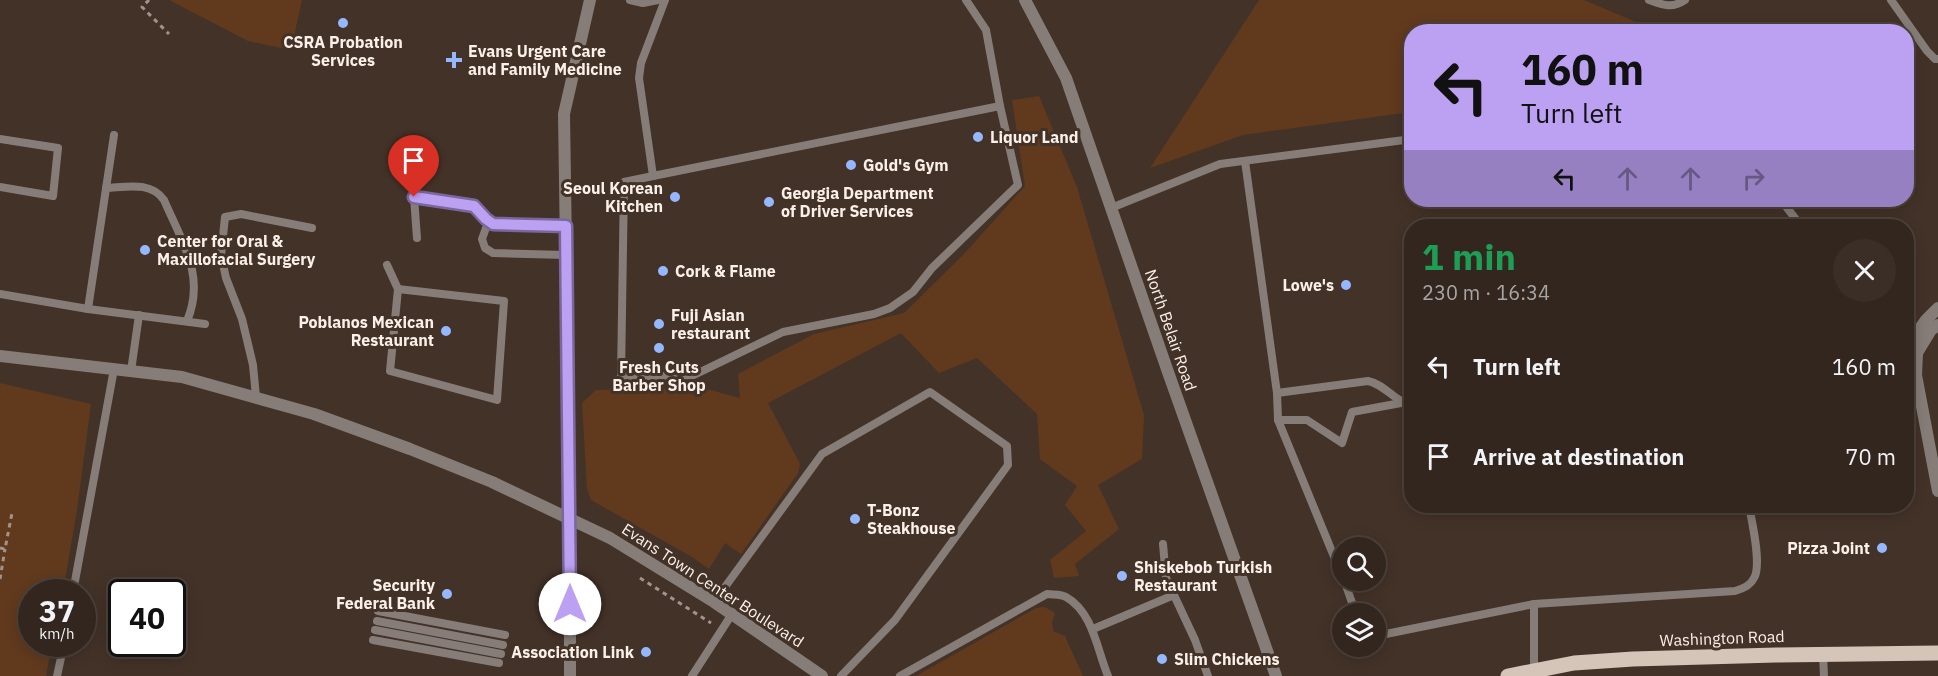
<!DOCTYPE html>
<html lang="en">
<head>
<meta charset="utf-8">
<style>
	body { margin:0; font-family:"IBM Plex Sans",sans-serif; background:#3a2e27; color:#f1f3f6; height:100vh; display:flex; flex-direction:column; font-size:22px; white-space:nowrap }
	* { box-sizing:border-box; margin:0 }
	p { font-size:20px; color:#a8a5a4 }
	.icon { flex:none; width:33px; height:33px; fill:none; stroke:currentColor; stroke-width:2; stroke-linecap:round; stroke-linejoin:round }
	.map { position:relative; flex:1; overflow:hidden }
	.sheet { position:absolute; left:1404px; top:219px; width:510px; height:294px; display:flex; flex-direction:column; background:#32261e; border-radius:24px; box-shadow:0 3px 15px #0003,0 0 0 2px #4d433c }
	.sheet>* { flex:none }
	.banner { position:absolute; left:1404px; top:24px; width:510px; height:183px; border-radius:24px; box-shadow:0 3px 15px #0003,0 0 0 2px #4d433c; background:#bca0f2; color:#111; overflow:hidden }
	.controls { position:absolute; left:1332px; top:537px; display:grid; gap:12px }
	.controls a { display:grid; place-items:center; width:54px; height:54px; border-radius:50%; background:#32261e; box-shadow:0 3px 15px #0003,0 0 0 2px #4d433c; font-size:30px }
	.speed { position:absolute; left:18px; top:579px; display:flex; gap:12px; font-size:30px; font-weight:700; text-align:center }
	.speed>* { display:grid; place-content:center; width:78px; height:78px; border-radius:50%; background:#32261e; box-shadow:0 3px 15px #0003,0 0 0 2px #4d433c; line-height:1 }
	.speed small { font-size:15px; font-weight:400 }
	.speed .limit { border:3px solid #111; border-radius:9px; background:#fff; color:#111 }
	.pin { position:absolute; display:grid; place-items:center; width:51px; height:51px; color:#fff; margin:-62px -26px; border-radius:50% 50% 50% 0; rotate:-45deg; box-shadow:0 0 6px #0007 }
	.pin .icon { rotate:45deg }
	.me { position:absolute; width:66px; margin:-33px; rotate:0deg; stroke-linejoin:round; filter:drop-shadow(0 0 4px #0008) }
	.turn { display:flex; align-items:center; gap:21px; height:126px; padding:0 18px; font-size:27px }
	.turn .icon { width:78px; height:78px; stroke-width:2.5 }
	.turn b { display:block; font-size:42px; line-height:51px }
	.lanes { display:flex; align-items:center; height:57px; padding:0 18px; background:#0003; justify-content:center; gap:30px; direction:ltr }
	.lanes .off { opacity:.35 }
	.round { display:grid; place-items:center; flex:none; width:63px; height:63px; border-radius:32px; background:#3a2e27 }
	.summary { display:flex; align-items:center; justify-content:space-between; height:102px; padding:0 18px }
	h1 { font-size:36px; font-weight:800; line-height:45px; color:#1e9e55 }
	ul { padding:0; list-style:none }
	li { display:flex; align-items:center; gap:18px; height:90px; padding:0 18px }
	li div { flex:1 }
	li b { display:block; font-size:22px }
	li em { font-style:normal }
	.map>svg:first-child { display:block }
	.green { fill:#613a1e }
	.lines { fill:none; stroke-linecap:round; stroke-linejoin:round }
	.path { stroke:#a2948c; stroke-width:3; stroke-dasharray:4.5 4.5; stroke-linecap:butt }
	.service { stroke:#867d78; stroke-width:8 }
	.tertiary { stroke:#867d78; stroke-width:12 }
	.primary { stroke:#d5c4b8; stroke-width:15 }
	.route-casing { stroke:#7a689d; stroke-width:15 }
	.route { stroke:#bca0f2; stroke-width:10 }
	.poi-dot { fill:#95b7fd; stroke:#433228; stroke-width:2 }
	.labels { text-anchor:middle; stroke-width:6; stroke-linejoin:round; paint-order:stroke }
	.poi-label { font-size:16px; font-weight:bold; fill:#fbf0e9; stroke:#433228; text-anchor:start }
	.street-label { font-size:16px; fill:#fbf0e9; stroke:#433228 }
</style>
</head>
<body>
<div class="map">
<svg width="1938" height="676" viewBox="0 0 1938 676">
	<rect width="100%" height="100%" fill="#433228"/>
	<g class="green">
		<path d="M169 0H302L291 50 248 41Z"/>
		<path d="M1259 0H1584L1658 31 1412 32 1411 112 1243 135 1150 168Z"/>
		<path d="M1039 96 1077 187 1144 415 1142 459 1098 485 1119 529 1075 564 1079 576 1054 578 1050 560 1086 531 1065 505 1077 486 1040 459 1037 414 977 358 939 373 901 333 768 403 800 464 798 473 741 554 725 543 709 569 692 557 591 500 587 489 582 403 596 390 703 388 740 398 738 374 814 334 904 313 964 254 1025 186 1012 100Z"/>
		<path d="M0 383 91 404 77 510 63 592H32V644H52L46 676H0Z"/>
		<path d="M1045 607 1055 613 1052 622 1053 631 1065 636 1083 676H916L1036 608Z"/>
	</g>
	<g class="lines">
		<g class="path">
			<path d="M149 0 142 7 169 34"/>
			<path d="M0 548 5 549 12 513"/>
			<path d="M640 578 711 623"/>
			<path d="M0 579 5 549"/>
		</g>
		<g class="service">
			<path d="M630 0 643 3 658 0"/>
			<path d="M665 0 641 63 639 78 653 176 1000 106 986 30 966 0"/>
			<path d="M1649 0C1663 5 1672 9 1685 0"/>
			<path d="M1891 0 1927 51 1935 59H1938"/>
			<path d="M0 139 58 148 53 196 0 187"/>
			<path d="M1245 161 1277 393 1278 420 1342 576"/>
			<path d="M653 176 624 182 621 377 694 375 783 332 874 314 890 308 913 292 932 268 1018 185 1000 106"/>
			<path d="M106 188C127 187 151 181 164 200 182 242 206 276 187 321"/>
			<path d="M1781 200 1801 226"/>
			<path d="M1111 208 1220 164 1412 139"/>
			<path d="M566 226 493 224 486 228 482 239 485 248 493 253 566 255"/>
			<path d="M417 238 414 197 474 206 486 219 493 224"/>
			<path d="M387 265 398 289"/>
			<path d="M398 289 504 301 497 400 390 371Z"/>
			<path d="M0 294 88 309 205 324"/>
			<path d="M88 309 114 135"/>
			<path d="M131 371 139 315"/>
			<path d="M1277 393 1368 381C1382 384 1390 395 1403 402"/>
			<path d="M256 397 253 365 242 319 226 278 221 255 225 217 241 214 312 228"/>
			<path d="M1278 420H1307L1342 443 1352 412 1412 401"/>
			<path d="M1163 544 1166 578 1195 640 1208 676"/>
			<path d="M1344 580 1356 614"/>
			<path d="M73 592 114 369"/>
			<path d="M714 602 822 454 930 392 1007 446 1008 465 895 620 841 676"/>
			<path d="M1534 604V670"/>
			<path d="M378 611 505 635"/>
			<path d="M377 621 503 645"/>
			<path d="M1093 629 1174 595"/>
			<path d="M375 630 501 654"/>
			<path d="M1376 636 1534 604 1735 591C1742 589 1751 585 1754 578 1762 565 1752 522 1749 506"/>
			<path d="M373 640 499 663"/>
			<path d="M1823 654 1824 676"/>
			<path d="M57 676 64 644"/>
			<path d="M692 676 732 614"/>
			<path d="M900 676 1047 594C1053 595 1061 594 1066 597 1093 612 1097 650 1108 676"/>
		</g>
		<g class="tertiary">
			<path d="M1025 0 1066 78 1168 372 1276 676"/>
			<path d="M1938 325 1931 330 1917 353 1916 375 1938 491"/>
			<path d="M1906 342 1912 340 1926 320 1938 308"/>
			<path d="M0 356 182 377 314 414 410 449 492 482 610 538 714 602 822 676"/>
			<path d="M570 676V518L564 114 590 0"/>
		</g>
		<path class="primary" d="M1508 676 1574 663 1633 659 1776 655 1938 653"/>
	</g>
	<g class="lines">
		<defs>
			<path id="route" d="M414 197 474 206 486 219 493 224 566 226 570 604"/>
		</defs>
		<use href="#route" class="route-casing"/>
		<use href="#route" class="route"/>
	</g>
	<g class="poi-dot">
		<circle cx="343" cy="23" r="6"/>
		<path d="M451 51h6v6h6v6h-6v6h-6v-6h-6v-6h6z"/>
		<circle cx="978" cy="137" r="6"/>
		<circle cx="851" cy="165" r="6"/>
		<circle cx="675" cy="197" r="6"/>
		<circle cx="769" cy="202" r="6"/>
		<circle cx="145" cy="250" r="6"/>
		<circle cx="663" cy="271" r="6"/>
		<circle cx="1346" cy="285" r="6"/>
		<circle cx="659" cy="324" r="6"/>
		<circle cx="446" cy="331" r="6"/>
		<circle cx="659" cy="348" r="6"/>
		<circle cx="855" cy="519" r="6"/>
		<circle cx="1882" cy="548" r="6"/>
		<circle cx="1122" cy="576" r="6"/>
		<circle cx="447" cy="594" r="6"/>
		<circle cx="646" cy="652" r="6"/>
		<circle cx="1162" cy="659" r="6"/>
	</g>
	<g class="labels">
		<g class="poi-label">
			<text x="343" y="48" text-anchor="middle">CSRA Probation<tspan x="343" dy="18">Services</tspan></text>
			<text x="468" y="57">Evans Urgent Care<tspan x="468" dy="18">and Family Medicine</tspan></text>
			<text x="990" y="143">Liquor Land</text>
			<text x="863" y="171">Gold's Gym</text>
			<text x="663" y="194" text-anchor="end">Seoul Korean<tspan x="663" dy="18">Kitchen</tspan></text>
			<text x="781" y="199">Georgia Department<tspan x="781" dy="18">of Driver Services</tspan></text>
			<text x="157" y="247">Center for Oral &amp;<tspan x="157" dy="18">Maxillofacial Surgery</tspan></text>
			<text x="675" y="277">Cork &amp; Flame</text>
			<text x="1334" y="291" text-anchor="end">Lowe's</text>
			<text x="671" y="321">Fuji Asian<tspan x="671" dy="18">restaurant</tspan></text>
			<text x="434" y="328" text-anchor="end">Poblanos Mexican<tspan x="434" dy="18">Restaurant</tspan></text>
			<text x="659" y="373" text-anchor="middle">Fresh Cuts<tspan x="659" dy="18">Barber Shop</tspan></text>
			<text x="867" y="516">T-Bonz<tspan x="867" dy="18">Steakhouse</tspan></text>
			<text x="1870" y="554" text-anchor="end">Pizza Joint</text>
			<text x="1134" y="573">Shiskebob Turkish<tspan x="1134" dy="18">Restaurant</tspan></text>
			<text x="435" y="591" text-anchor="end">Security<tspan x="435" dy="18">Federal Bank</tspan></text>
			<text x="634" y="658" text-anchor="end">Association Link</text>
			<text x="1174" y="665">Slim Chickens</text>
		</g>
		<g class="street-label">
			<text transform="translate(1171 330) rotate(71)" y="6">North Belair Road</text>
			<text transform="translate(713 585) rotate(33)" y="6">Evans Town Center Boulevard</text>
			<text transform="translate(1722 638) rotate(-2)" y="6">Washington Road</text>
		</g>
	</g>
</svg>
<div class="controls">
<a><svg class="icon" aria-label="search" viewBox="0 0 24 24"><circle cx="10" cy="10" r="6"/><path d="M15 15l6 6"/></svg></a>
<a><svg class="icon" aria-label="layers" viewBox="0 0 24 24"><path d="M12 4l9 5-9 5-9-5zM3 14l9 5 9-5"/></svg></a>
</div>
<div class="speed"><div>37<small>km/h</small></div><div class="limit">40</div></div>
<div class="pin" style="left:414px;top:197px;background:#d93025"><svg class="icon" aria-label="arrive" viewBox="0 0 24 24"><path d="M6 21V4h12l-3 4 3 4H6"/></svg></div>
<svg class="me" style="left:570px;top:604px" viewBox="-20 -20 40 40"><circle r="19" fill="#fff"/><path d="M0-13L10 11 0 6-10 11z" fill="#bca0f2"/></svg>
<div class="banner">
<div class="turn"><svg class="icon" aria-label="left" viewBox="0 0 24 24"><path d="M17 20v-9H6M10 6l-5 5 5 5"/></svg><div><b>160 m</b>Turn left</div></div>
<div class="lanes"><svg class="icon" aria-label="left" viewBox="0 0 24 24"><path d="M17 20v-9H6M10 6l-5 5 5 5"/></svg><svg class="icon off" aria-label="ahead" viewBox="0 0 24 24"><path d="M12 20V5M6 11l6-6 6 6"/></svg><svg class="icon off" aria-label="ahead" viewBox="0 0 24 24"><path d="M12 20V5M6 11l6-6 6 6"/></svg><svg class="icon off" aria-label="right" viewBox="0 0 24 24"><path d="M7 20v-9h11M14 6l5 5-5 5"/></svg></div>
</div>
<section class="sheet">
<div class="summary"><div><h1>1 min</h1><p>230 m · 16:34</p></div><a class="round"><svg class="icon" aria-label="close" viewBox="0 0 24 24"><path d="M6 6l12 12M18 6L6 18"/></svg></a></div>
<ul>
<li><svg class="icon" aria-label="left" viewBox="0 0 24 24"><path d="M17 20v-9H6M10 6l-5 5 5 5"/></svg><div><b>Turn left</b></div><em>160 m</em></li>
<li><svg class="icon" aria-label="arrive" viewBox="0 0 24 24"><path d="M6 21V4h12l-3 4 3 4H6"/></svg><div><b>Arrive at destination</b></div><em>70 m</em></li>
</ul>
</section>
</div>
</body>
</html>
